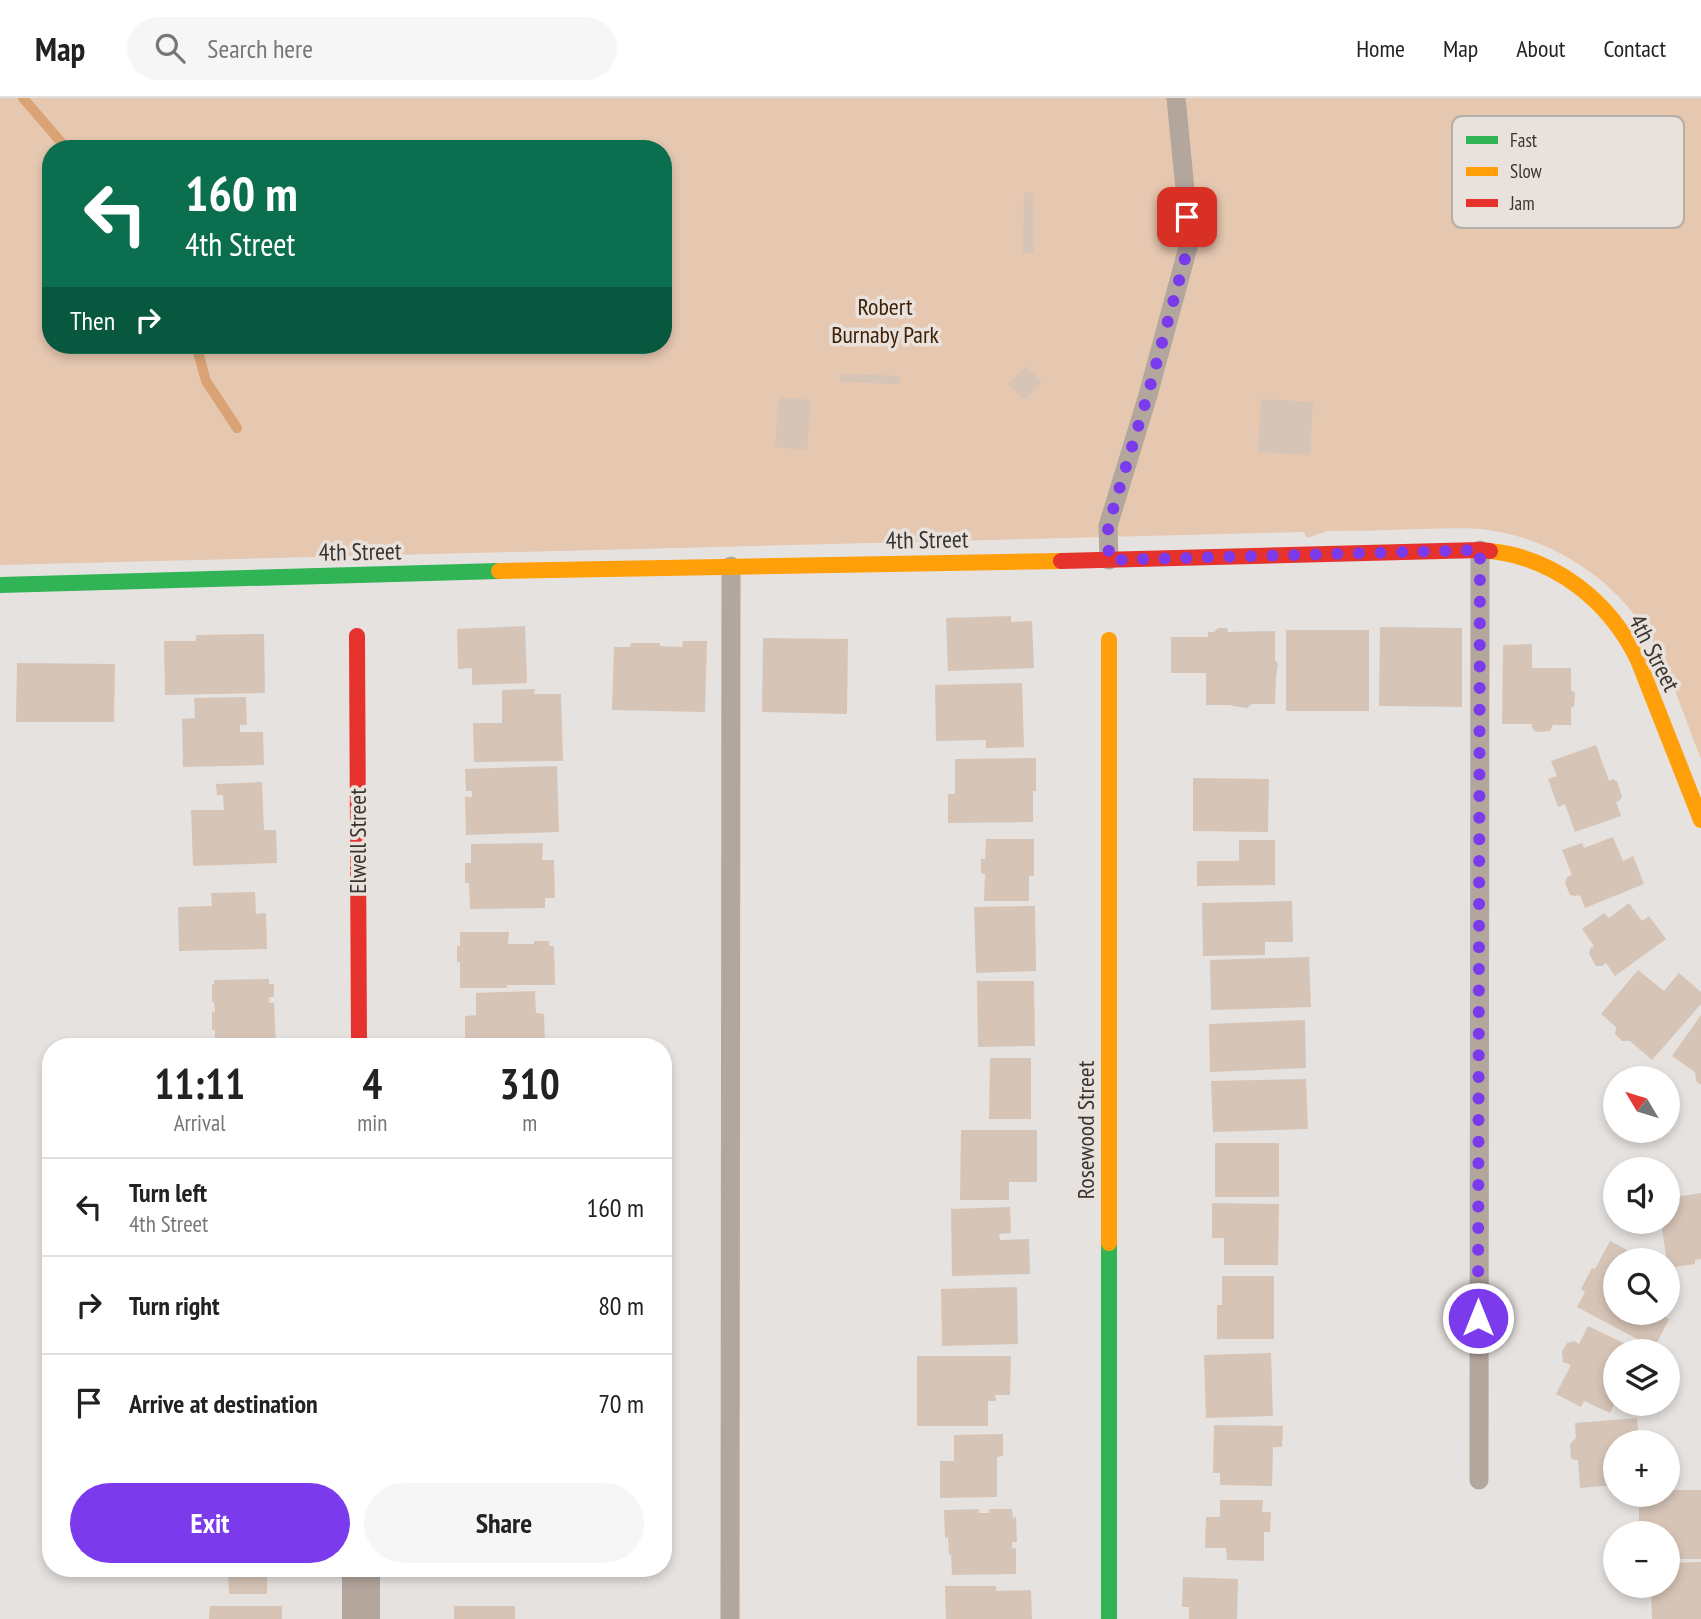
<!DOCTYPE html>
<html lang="en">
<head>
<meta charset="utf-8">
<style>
	body { margin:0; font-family:"PT Sans Narrow",sans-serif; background:#f6f6f6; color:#222; height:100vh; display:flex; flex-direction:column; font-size:26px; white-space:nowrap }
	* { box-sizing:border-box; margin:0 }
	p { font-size:23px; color:#767676 }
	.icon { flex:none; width:38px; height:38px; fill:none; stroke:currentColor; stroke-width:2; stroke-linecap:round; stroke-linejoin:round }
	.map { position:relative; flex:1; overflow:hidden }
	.drawer { position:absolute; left:42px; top:940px; width:630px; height:539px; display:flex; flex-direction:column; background:#fff; border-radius:28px; box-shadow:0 4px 10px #0003 }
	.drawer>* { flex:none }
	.hud { position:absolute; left:42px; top:42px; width:630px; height:214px; border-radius:28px; box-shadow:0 4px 10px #0003; background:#0b6e4f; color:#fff; overflow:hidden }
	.needle { width:46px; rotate:308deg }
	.fabs { position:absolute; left:1603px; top:968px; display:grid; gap:14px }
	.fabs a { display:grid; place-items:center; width:77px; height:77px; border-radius:50%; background:#fff; box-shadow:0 4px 10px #0003; font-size:35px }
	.pin { position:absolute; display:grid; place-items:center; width:60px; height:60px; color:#fff; margin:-30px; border-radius:14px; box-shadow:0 4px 10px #0006 }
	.me { position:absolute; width:77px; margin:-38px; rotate:0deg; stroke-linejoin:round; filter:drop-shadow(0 0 5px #0008) }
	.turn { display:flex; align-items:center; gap:24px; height:147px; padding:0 28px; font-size:32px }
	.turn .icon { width:91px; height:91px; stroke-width:2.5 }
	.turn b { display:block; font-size:49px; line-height:60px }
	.then { display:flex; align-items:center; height:66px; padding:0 28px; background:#0003; gap:14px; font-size:26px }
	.eta { display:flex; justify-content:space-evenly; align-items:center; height:119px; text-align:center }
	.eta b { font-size:42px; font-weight:700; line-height:49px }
	.button { display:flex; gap:14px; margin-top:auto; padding:14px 28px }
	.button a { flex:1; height:80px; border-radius:42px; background:#7c3aed; color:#fff; font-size:28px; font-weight:700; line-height:80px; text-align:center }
	.button a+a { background:#f6f6f6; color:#222 }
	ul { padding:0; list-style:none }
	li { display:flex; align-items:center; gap:21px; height:98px; padding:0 28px; border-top:2px solid #e0e0e0 }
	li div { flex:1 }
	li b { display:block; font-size:26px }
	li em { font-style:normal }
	header { display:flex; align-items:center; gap:42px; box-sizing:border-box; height:98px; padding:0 35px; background:#fff; border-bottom:2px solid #e0e0e0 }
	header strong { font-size:33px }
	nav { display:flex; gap:38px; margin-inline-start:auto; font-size:24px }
	.search { width:490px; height:63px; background:#f6f6f6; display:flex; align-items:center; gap:18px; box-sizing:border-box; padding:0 24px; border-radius:38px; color:#767676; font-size:26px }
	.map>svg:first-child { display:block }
	.green { fill:#e6c7b0; fill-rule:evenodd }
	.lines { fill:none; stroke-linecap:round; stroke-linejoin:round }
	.stream { stroke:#d9a375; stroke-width:10 }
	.building { fill:#d6c4b7 }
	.lane { stroke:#b3a69d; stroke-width:19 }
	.street { stroke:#b3a69d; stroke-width:38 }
	.fast { stroke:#30b455; stroke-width:16 }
	.slow { stroke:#ff9f0a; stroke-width:16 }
	.jam { stroke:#e5322d; stroke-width:16 }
	.route { stroke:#7c3aed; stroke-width:12; stroke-dasharray:0 21.6 }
	.labels { text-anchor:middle; stroke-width:7; stroke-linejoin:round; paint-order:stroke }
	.park-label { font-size:24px; fill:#402106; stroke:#e9e2dc }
	.street-label { font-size:24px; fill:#373432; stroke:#e9e2dc }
	.key { fill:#e9e2dc; stroke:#b4aea9; stroke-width:2 }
	.key-label { font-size:19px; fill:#373432 }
</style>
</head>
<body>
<header>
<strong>Map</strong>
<div class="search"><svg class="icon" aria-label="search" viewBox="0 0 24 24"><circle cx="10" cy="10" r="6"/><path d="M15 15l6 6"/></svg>Search here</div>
<nav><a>Home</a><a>Map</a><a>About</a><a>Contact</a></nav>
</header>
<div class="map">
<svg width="1701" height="1521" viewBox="0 0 1701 1521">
	<rect width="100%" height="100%" fill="#e6e2df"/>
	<path class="green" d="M0 0H1701V661C1685 621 1671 575 1649 538 1615 481 1553 441 1488 432 1465 429 1442 431 1419 431 1389 432 1358 433 1328 433L1307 440 1304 434 0 467ZM51 51H663V247H51Z"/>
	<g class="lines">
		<g class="stream">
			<path d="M23 0 67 51"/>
			<path d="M196 247 206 283 237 330"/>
		</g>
	</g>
	<g class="building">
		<path d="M1033 94 1034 155H1023L1024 95Z"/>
		<path d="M1026 268 1042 284 1025 302 1008 286Z"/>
		<path d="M840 276 900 278 899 286 840 284Z"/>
		<path d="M779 299 811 302 807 352 775 349Z"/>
		<path d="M1261 301 1313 304 1310 357 1258 354Z"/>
		<path d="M1011 518V524L1032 523 1034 570 948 573 946 520Z"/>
		<path d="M525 528 527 585 472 587V570L458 571 457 531Z"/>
		<path d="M1380 529 1462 530V609L1379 608Z"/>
		<path d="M1218 530H1227L1228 534 1275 533V562L1278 565 1276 579 1275 606H1252L1247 610 1233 608 1231 607H1206V575H1171V539H1208V534H1214Z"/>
		<rect x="1286" y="532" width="83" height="81"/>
		<path d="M264 536 265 595 165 597 164 543H196V537Z"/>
		<path d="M763 540 848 541 847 616 762 614Z"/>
		<path d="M683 543H707L705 614 612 612 614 549H630L631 545H660V548L682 549Z"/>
		<path d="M1532 546V570H1571V592L1575 595 1574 608 1571 610V627H1553L1550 633 1536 634 1532 630V626H1502L1503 547Z"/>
		<path d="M17 565 115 566 114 624H16Z"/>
		<path d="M1022 585 1024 649 986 650V642L936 643 935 587Z"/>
		<path d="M535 591 534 596H561L563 663 474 664 473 625H502V592Z"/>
		<path d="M246 599 247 627H240V634H263L264 667 183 669 182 621 195 620 194 600Z"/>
		<path d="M1596 647 1609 683 1613 681 1617 683 1622 699 1620 702 1616 704 1621 718 1575 734 1565 706 1558 709 1548 681 1557 678 1551 663Z"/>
		<path d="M1036 660V693H1033V724L948 725V696H955V661Z"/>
		<path d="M557 668 559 734 466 737 465 699H472V693H466L465 671Z"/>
		<path d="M1193 680 1269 681 1268 734 1193 733Z"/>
		<path d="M262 684 264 732H276L277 765 193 768 191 712H224L223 697H217L216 686Z"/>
		<path d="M1613 739 1623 763 1633 758 1644 786 1585 810 1580 797 1575 798 1570 797 1565 785 1567 779 1572 777 1562 752 1582 745 1584 750Z"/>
		<path d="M986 741H1034V778H1029V803H984L985 776 981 775V761H985Z"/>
		<path d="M1239 742H1275V787L1197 788V763H1239Z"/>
		<path d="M543 745 542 762H554L555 800H545V810L470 811 469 785H465V765H471V746Z"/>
		<path d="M255 794 256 816 266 815 267 851 179 853 178 809 212 808 211 795Z"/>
		<path d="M1292 803 1293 844H1265V857L1203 858 1202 805Z"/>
		<path d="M1629 805 1642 823 1649 818 1666 841 1615 878 1606 865 1602 868H1596L1589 856 1590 851 1594 848 1582 831 1604 815 1609 820Z"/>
		<path d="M1035 808 1036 873 976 875 974 809Z"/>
		<path d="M460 834H509L508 846H534V843H549V848H554L555 887H507V890H460V864H457V848H460Z"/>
		<path d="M1309 859 1311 909 1211 912 1210 862Z"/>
		<path d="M1638 872 1664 893 1679 875 1701 894V906L1652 962 1630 943H1622L1615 936 1616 929 1601 916Z"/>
		<path d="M269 881V886H274V899H269V905H274L276 948H212V944H215V932H212V913L215 914 214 904H212V886H214V882Z"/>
		<path d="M977 883H1034L1035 948 978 949Z"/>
		<path d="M535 893 536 915 544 916 545 948H489V940L465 941V918L476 917V895Z"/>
		<path d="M1701 917V987L1696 983 1695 974 1672 958Z"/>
		<path d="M1305 922 1306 970 1210 974 1209 926Z"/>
		<path d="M990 960H1031V1021H989Z"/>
		<path d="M1306 981 1308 1031 1213 1034 1211 983Z"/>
		<path d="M961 1032H1037V1084H1009V1102H960Z"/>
		<rect x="1215" y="1045" width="64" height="54"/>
		<path d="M1701 1095V1161L1695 1162V1166L1668 1170 1661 1124H1668V1100Z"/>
		<path d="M1212 1105 1279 1106 1278 1167H1224V1140H1212Z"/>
		<path d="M1010 1109 1011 1135 999 1136 1000 1142 1029 1141 1030 1176 952 1178 951 1111Z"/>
		<path d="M1610 1143 1646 1162H1615V1214H1657L1669 1221 1654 1250 1577 1209 1585 1194 1581 1191 1592 1170 1595 1171Z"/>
		<path d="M1222 1178H1274V1241H1217V1207H1222Z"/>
		<path d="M1017 1189 1018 1246 942 1248 941 1191Z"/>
		<path d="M1588 1228 1640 1253H1615V1304L1610 1315 1584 1303 1581 1309 1556 1296 1571 1267 1563 1264 1562 1254 1567 1245 1574 1243 1579 1246Z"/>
		<path d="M1271 1255 1273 1318 1206 1320 1204 1257Z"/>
		<path d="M917 1258H1011L1010 1297H995L996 1303H988V1328H917Z"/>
		<path d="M1637 1320 1639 1344H1615V1387L1580 1390 1578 1362H1574L1571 1360 1570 1346 1576 1340 1575 1325Z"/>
		<path d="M1214 1327 1283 1328 1282 1349H1273L1272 1388 1220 1387V1375H1213Z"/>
		<path d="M1003 1336V1358L997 1359V1399L940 1400V1363H954V1337Z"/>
		<path d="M1668 1392H1701V1461H1668V1435H1639V1396H1668Z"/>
		<path d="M1220 1402H1263L1262 1414H1271L1270 1434H1264V1463L1227 1462 1226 1450H1205L1206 1419H1220Z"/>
		<path d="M979 1411V1415H989V1411H1012L1013 1420 1016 1419 1017 1444H1012V1451L1016 1450V1476L952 1477 951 1457H949L948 1439 945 1440 944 1412Z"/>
		<path d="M1701 1464V1521H1652L1651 1488H1668V1465Z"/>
		<path d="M228 1470H267V1496H229Z"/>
		<path d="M1183 1479 1238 1481 1237 1521H1189V1509H1182Z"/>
		<path d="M945 1488H996V1493L1031 1492 1032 1521H946Z"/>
		<path d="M210 1508H282V1521H209Z"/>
		<rect x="454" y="1508" width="61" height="13"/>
	</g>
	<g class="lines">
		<g class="lane">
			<path d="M1109 462 1108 428 1148 297 1190 142 1176 0"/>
			<path d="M1479 1382 1480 452"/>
			<path d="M730 1521 731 468"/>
		</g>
		<path class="street" d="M361 1470V1521"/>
		<g class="fast">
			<path d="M0 487 499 473"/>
			<path d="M1109 1145V1521"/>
		</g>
		<g class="slow">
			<path d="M1490 453C1556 460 1610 504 1638 562L1701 722"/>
			<path d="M499 473 1061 463"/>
			<path d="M1109 542V1145"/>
		</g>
		<g class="jam">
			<path d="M1061 463 1480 452 1490 453"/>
			<path d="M357 538 359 948"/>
		</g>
	</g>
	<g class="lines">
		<path class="route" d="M1187 119 1190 142 1148 296 1108 428 1109 462 1480 452 1478 1220"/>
	</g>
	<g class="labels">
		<g class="park-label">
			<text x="885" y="217">Robert<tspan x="885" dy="28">Burnaby Park</tspan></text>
		</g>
		<g class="street-label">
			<text transform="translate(927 442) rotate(-1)" y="8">4th Street</text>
			<text transform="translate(360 454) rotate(-1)" y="8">4th Street</text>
			<text transform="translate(1654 555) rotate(63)" y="8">4th Street</text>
			<text transform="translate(358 743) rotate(-90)" y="8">Elwell Street</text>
			<text transform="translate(1086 1032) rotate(-90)" y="8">Rosewood Street</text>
		</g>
	</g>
	<rect x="1452" y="18" width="232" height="112" rx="10" class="key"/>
	<rect x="1466" y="38" width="32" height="8" fill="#30b455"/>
	<rect x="1466" y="69" width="32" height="9" fill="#ff9f0a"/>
	<rect x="1466" y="101" width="32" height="8" fill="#e5322d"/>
	<g class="key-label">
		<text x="1510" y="49">Fast</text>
		<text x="1510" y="80">Slow</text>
		<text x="1510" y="112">Jam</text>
	</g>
</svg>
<div class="fabs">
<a><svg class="needle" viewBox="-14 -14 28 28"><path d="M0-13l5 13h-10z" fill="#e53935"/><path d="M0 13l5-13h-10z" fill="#767676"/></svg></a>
<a><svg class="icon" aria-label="sound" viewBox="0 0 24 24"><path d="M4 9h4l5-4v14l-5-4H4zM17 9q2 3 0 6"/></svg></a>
<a><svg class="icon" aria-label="search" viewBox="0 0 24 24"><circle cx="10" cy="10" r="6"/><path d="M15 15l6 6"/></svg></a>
<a><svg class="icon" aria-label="layers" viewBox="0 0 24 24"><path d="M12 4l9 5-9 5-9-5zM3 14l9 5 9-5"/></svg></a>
<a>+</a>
<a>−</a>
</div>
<div class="pin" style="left:1187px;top:119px;background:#d93025"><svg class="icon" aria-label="arrive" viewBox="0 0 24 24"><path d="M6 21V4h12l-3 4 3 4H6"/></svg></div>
<svg class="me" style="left:1478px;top:1220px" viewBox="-20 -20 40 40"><circle r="17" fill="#7c3aed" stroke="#fff" stroke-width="3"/><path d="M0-11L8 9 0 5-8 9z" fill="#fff"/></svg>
<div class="hud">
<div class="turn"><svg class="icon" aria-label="left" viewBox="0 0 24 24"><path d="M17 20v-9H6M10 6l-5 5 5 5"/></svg><div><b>160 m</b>4th Street</div></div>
<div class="then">Then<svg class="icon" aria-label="right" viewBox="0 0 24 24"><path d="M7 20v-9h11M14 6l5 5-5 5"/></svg></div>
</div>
<section class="drawer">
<div class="eta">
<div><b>11:11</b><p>Arrival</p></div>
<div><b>4</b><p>min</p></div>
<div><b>310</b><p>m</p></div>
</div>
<ul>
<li><svg class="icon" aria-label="left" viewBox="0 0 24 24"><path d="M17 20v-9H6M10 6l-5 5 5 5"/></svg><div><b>Turn left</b><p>4th Street</p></div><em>160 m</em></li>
<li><svg class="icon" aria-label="right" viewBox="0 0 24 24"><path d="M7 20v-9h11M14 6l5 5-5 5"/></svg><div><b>Turn right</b></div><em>80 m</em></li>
<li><svg class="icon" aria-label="arrive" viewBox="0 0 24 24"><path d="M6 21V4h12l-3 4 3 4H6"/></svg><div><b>Arrive at destination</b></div><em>70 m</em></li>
</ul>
<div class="button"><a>Exit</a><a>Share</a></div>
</section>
</div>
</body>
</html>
